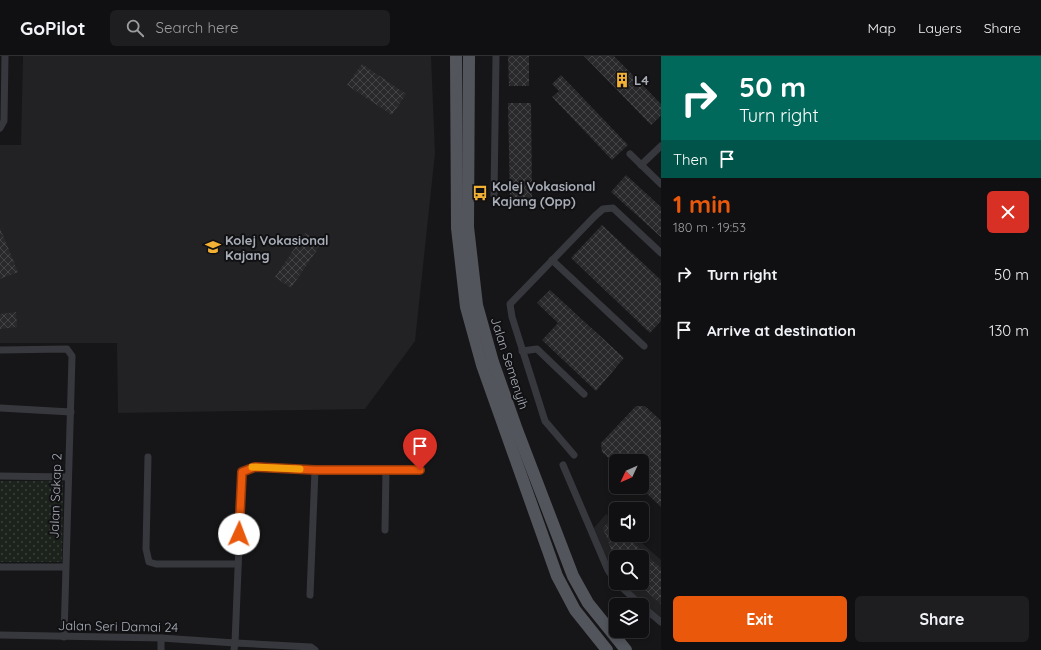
<!DOCTYPE html>
<html lang="en">
<head>
<meta charset="utf-8">
<style>
	body { margin:0; font-family:Quicksand,sans-serif; background:#1e1e20; color:#f1f3f6; height:100vh; display:flex; flex-direction:column; font-size:15px; white-space:nowrap }
	* { box-sizing:border-box; margin:0 }
	p { font-size:13px; color:#9c9d9f }
	.icon { flex:none; width:22px; height:22px; fill:none; stroke:currentColor; stroke-width:2; stroke-linecap:round; stroke-linejoin:round }
	.map { position:relative; flex:1; overflow:hidden }
	.panel { display:flex; flex-direction:column; background:#101012; width:380px }
	.panel>* { flex:none }
	.banner { background:#00695c; color:#fff; overflow:hidden }
	.needle { width:26px; rotate:226deg }
	.buttons { position:absolute; left:609px; top:398px; display:grid; gap:8px }
	.buttons a { display:grid; place-items:center; width:40px; height:40px; border-radius:6px; background:#101012; box-shadow:0 2px 6px #0003,0 0 0 1px #303032; font-size:20px }
	.pin { position:absolute; display:grid; place-items:center; width:34px; height:34px; color:#fff; margin:-41px -17px; border-radius:50% 50% 50% 0; rotate:-45deg; box-shadow:0 0 4px #0007 }
	.pin .icon { rotate:45deg }
	.me { position:absolute; width:44px; margin:-22px; rotate:2deg; stroke-linejoin:round; filter:drop-shadow(0 0 3px #0008) }
	.turn { display:flex; align-items:center; gap:14px; height:84px; padding:0 12px; font-size:18px }
	.turn .icon { width:52px; height:52px; stroke-width:2.5 }
	.turn b { display:block; font-size:28px; line-height:34px }
	.then { display:flex; align-items:center; height:38px; padding:0 12px; background:#0003; gap:8px; font-size:15px }
	.round { display:grid; place-items:center; flex:none; width:42px; height:42px; border-radius:6px; background:#1e1e20 }
	.head { display:flex; align-items:center; justify-content:space-between; height:68px; padding:0 12px }
	h1 { font-size:24px; font-weight:800; line-height:30px; color:#ea580c }
	.cta { display:flex; gap:8px; margin-top:auto; padding:8px 12px }
	.cta a { flex:1; height:46px; border-radius:6px; background:#ea580c; color:#fff; font-size:16px; font-weight:800; line-height:46px; text-align:center }
	.cta a+a { background:#1e1e20; color:#f1f3f6 }
	ul { padding:0; list-style:none }
	li { display:flex; align-items:center; gap:12px; height:56px; padding:0 12px }
	li div { flex:1 }
	li b { display:block; font-size:15px }
	li em { font-style:normal }
	header { display:flex; align-items:center; gap:24px; box-sizing:border-box; height:56px; padding:0 20px; background:#101012; border-bottom:1px solid #303032 }
	header strong { font-size:19px }
	nav { display:flex; gap:22px; margin-inline-start:auto; font-size:14px }
	.search { width:280px; height:36px; background:#1e1e20; display:flex; align-items:center; gap:10px; box-sizing:border-box; padding:0 14px; border-radius:6px; color:#9c9d9f; font-size:15px }
	main { display:flex; flex:1; min-height:0 }
	.map>svg:first-child { display:block }
	.built { fill:#222225 }
	.park { fill:url(#park-dots) }
	.building { fill:url(#building-cross-hatch) }
	.lines { fill:none; stroke-linecap:round; stroke-linejoin:round }
	.minor { stroke:#37383d; stroke-width:7 }
	.primary { stroke:#53555c; stroke-width:12 }
	.route-casing { stroke:#983908; stroke-width:10 }
	.route { stroke:#ea580c; stroke-width:7 }
	.slow { stroke:#f59e0b; stroke-width:7 }
	.labels { text-anchor:middle; stroke-width:4; stroke-linejoin:round; paint-order:stroke }
	.poi-label { font-size:13px; font-weight:bold; fill:#a8adb8; stroke:#111113; text-anchor:start }
	.street-label { font-size:13px; fill:#a8adb8; stroke:#111113 }
</style>
</head>
<body>
<header>
<strong>GoPilot</strong>
<div class="search"><svg class="icon" aria-label="search" viewBox="0 0 24 24"><circle cx="10" cy="10" r="6"/><path d="M15 15l6 6"/></svg>Search here</div>
<nav><a>Map</a><a>Layers</a><a>Share</a></nav>
</header>
<main>
<div class="map">
<svg width="661" height="594" viewBox="0 0 661 594">
	<defs>
		<pattern id="park-dots" width="8" height="8" patternUnits="userSpaceOnUse"><rect width="8" height="8" fill="#1c231d"/><path d="M2 2h.1M6 6h.1" fill="none" stroke="#3a403c" stroke-width="1.8" stroke-linecap="round"/></pattern>
		<pattern id="building-cross-hatch" width="8" height="8" patternUnits="userSpaceOnUse"><rect width="8" height="8" fill="#29292c"/><path d="M0 0l8 8M0 8l8-8" fill="none" stroke="#454548"/></pattern>
	</defs>
	<rect width="100%" height="100%" fill="#161618"/>
	<g class="built">
		<path d="M23 0H431L435 97 415 285 365 353 118 357 117 287H0V89H21Z"/>
		<path d="M606 458 616 464V479H633L661 504V561L621 527H642V501H616V521L611 512 594 472Z"/>
	</g>
	<path class="park" d="M0 425H63L62 506H0Z"/>
	<g class="building">
		<path d="M508 0H529V30H509Z"/>
		<path d="M584 0H614L661 48V59L651 69Z"/>
		<path d="M362 8 406 38 392 59 347 29Z"/>
		<path d="M561 19 628 89 612 104 552 41 559 35 552 28Z"/>
		<path d="M508 47H531L532 144H510Z"/>
		<path d="M626 119 661 151V181L611 136Z"/>
		<path d="M602 169 661 224V265L650 277 571 202Z"/>
		<path d="M0 172 18 216 0 223Z"/>
		<path d="M305 177 321 188 291 232 275 221Z"/>
		<path d="M550 234 624 302 596 335 542 284 558 267 537 247Z"/>
		<path d="M16 256 17 271 0 273V258Z"/>
		<path d="M636 350H645L661 365V451L642 433V405H612L602 396 601 387Z"/>
		<path d="M609 465 616 471V479H625L661 512V548L642 531V501H614L603 472Z"/>
	</g>
	<g class="lines">
		<g class="minor">
			<path d="M0 72 4 65 5 0"/>
			<path d="M630 98 661 128"/>
			<path d="M641 109 661 90"/>
			<path d="M494 139 496 0"/>
			<path d="M552 204 644 290"/>
			<path d="M0 294 67 293 72 300 64 581"/>
			<path d="M522 295 537 293 584 338"/>
			<path d="M0 352 71 356"/>
			<path d="M574 399 545 365 512 261 510 248 595 160 603 153 613 152 661 197"/>
			<path d="M148 401 146 493 149 506 156 508H238"/>
			<path d="M563 409 608 514 616 526"/>
			<path d="M0 420 67 421"/>
			<path d="M385 474 386 413"/>
			<path d="M0 511H65"/>
			<path d="M617 527 641 549"/>
			<path d="M310 539 315 414"/>
			<path d="M642 550 661 566"/>
			<path d="M0 579 161 582 235 587 242 416 255 411 315 414H420"/>
			<path d="M161 594V582"/>
			<path d="M234 594 235 587 311 591 315 594"/>
		</g>
		<g class="primary">
			<path d="M456 0 457 172 466 251 482 309 557 520 575 554 607 594"/>
			<path d="M469 0 468 171 477 249 493 306 517 374 573 520 588 547 626 594"/>
		</g>
	</g>
	<g class="lines">
		<defs>
			<path id="route" d="M239 478 242 416 255 411 315 414H420"/>
		</defs>
		<use href="#route" class="route-casing"/>
		<use href="#route" class="route"/>
		<path class="slow" d="M252 411 300 413"/>
	</g>
	<defs>
		<symbol id="building-bare" viewBox="-9 -9 18 18"><path d="M-4-6H4V6H1V3H-1V6H-4ZM-2.5-4.3h1.7v1.8h-1.7ZM.8-4.3h1.7v1.8H.8ZM-2.5-1h1.7V.8h-1.7ZM.8-1h1.7V.8H.8Z" fill="#f2b134" stroke="#111113" stroke-width="2.5" paint-order="stroke"/></symbol>
		<symbol id="bus-bare" viewBox="-9 -9 18 18"><path d="M-5-6H5V4H4V6H2V4H-2V6H-4V4H-5ZM-3.5-4V0h7V-4ZM-3.5 1.2v1.5H-2V1.2ZM2 1.2v1.5H3.5V1.2Z" fill="#f2b134" stroke="#111113" stroke-width="2.5" paint-order="stroke"/></symbol>
		<symbol id="university-bare" viewBox="-9 -9 18 18"><path d="M0-5L7-2L0 1L-7-2ZM-4 1L0 2.5L4 1V4Q0 6-4 4Z" fill="#f2b134" stroke="#111113" stroke-width="2.5" paint-order="stroke"/></symbol>
	</defs>
	<g fill-rule="evenodd">
		<use href="#building-bare" x="611" y="13" width="22" height="22"/>
		<use href="#bus-bare" x="469" y="126" width="22" height="22"/>
		<use href="#university-bare" x="202" y="180" width="22" height="22"/>
	</g>
	<g class="labels">
		<g class="poi-label">
			<text x="634" y="29">L4</text>
			<text x="492" y="135">Kolej Vokasional<tspan x="492" dy="15">Kajang (Opp)</tspan></text>
			<text x="225" y="189">Kolej Vokasional<tspan x="225" dy="15">Kajang</tspan></text>
		</g>
		<g class="street-label">
			<text transform="translate(510 307) rotate(72)" y="5">Jalan Semenyih</text>
			<text transform="translate(55 440) rotate(-88)" y="5">Jalan Sakap 2</text>
			<text transform="translate(118 570) rotate(1)" y="5">Jalan Seri Damai 24</text>
		</g>
	</g>
</svg>
<div class="buttons">
<a><svg class="needle" viewBox="-14 -14 28 28"><path d="M0-13l5 13h-10z" fill="#e53935"/><path d="M0 13l5-13h-10z" fill="#9c9d9f"/></svg></a>
<a><svg class="icon" aria-label="sound" viewBox="0 0 24 24"><path d="M4 9h4l5-4v14l-5-4H4zM17 9q2 3 0 6"/></svg></a>
<a><svg class="icon" aria-label="search" viewBox="0 0 24 24"><circle cx="10" cy="10" r="6"/><path d="M15 15l6 6"/></svg></a>
<a><svg class="icon" aria-label="layers" viewBox="0 0 24 24"><path d="M12 4l9 5-9 5-9-5zM3 14l9 5 9-5"/></svg></a>
</div>
<div class="pin" style="left:420px;top:414px;background:#d93025"><svg class="icon" aria-label="arrive" viewBox="0 0 24 24"><path d="M6 21V4h12l-3 4 3 4H6"/></svg></div>
<svg class="me" style="left:239px;top:478px" viewBox="-20 -20 40 40"><circle r="19" fill="#fff"/><path d="M0-13L10 11 0 6-10 11z" fill="#ea580c"/></svg>
</div>
<section class="panel">
<div class="banner">
<div class="turn"><svg class="icon" aria-label="right" viewBox="0 0 24 24"><path d="M7 20v-9h11M14 6l5 5-5 5"/></svg><div><b>50 m</b>Turn right</div></div>
<div class="then">Then<svg class="icon" aria-label="arrive" viewBox="0 0 24 24"><path d="M6 21V4h12l-3 4 3 4H6"/></svg></div>
</div>
<div class="head"><div><h1>1 min</h1><p>180 m · 19:53</p></div><a class="round" style="background:#d93025;color:#fff"><svg class="icon" aria-label="close" viewBox="0 0 24 24"><path d="M6 6l12 12M18 6L6 18"/></svg></a></div>
<ul>
<li><svg class="icon" aria-label="right" viewBox="0 0 24 24"><path d="M7 20v-9h11M14 6l5 5-5 5"/></svg><div><b>Turn right</b></div><em>50 m</em></li>
<li><svg class="icon" aria-label="arrive" viewBox="0 0 24 24"><path d="M6 21V4h12l-3 4 3 4H6"/></svg><div><b>Arrive at destination</b></div><em>130 m</em></li>
</ul>
<div class="cta"><a>Exit</a><a>Share</a></div>
</section>
</main>
</body>
</html>
